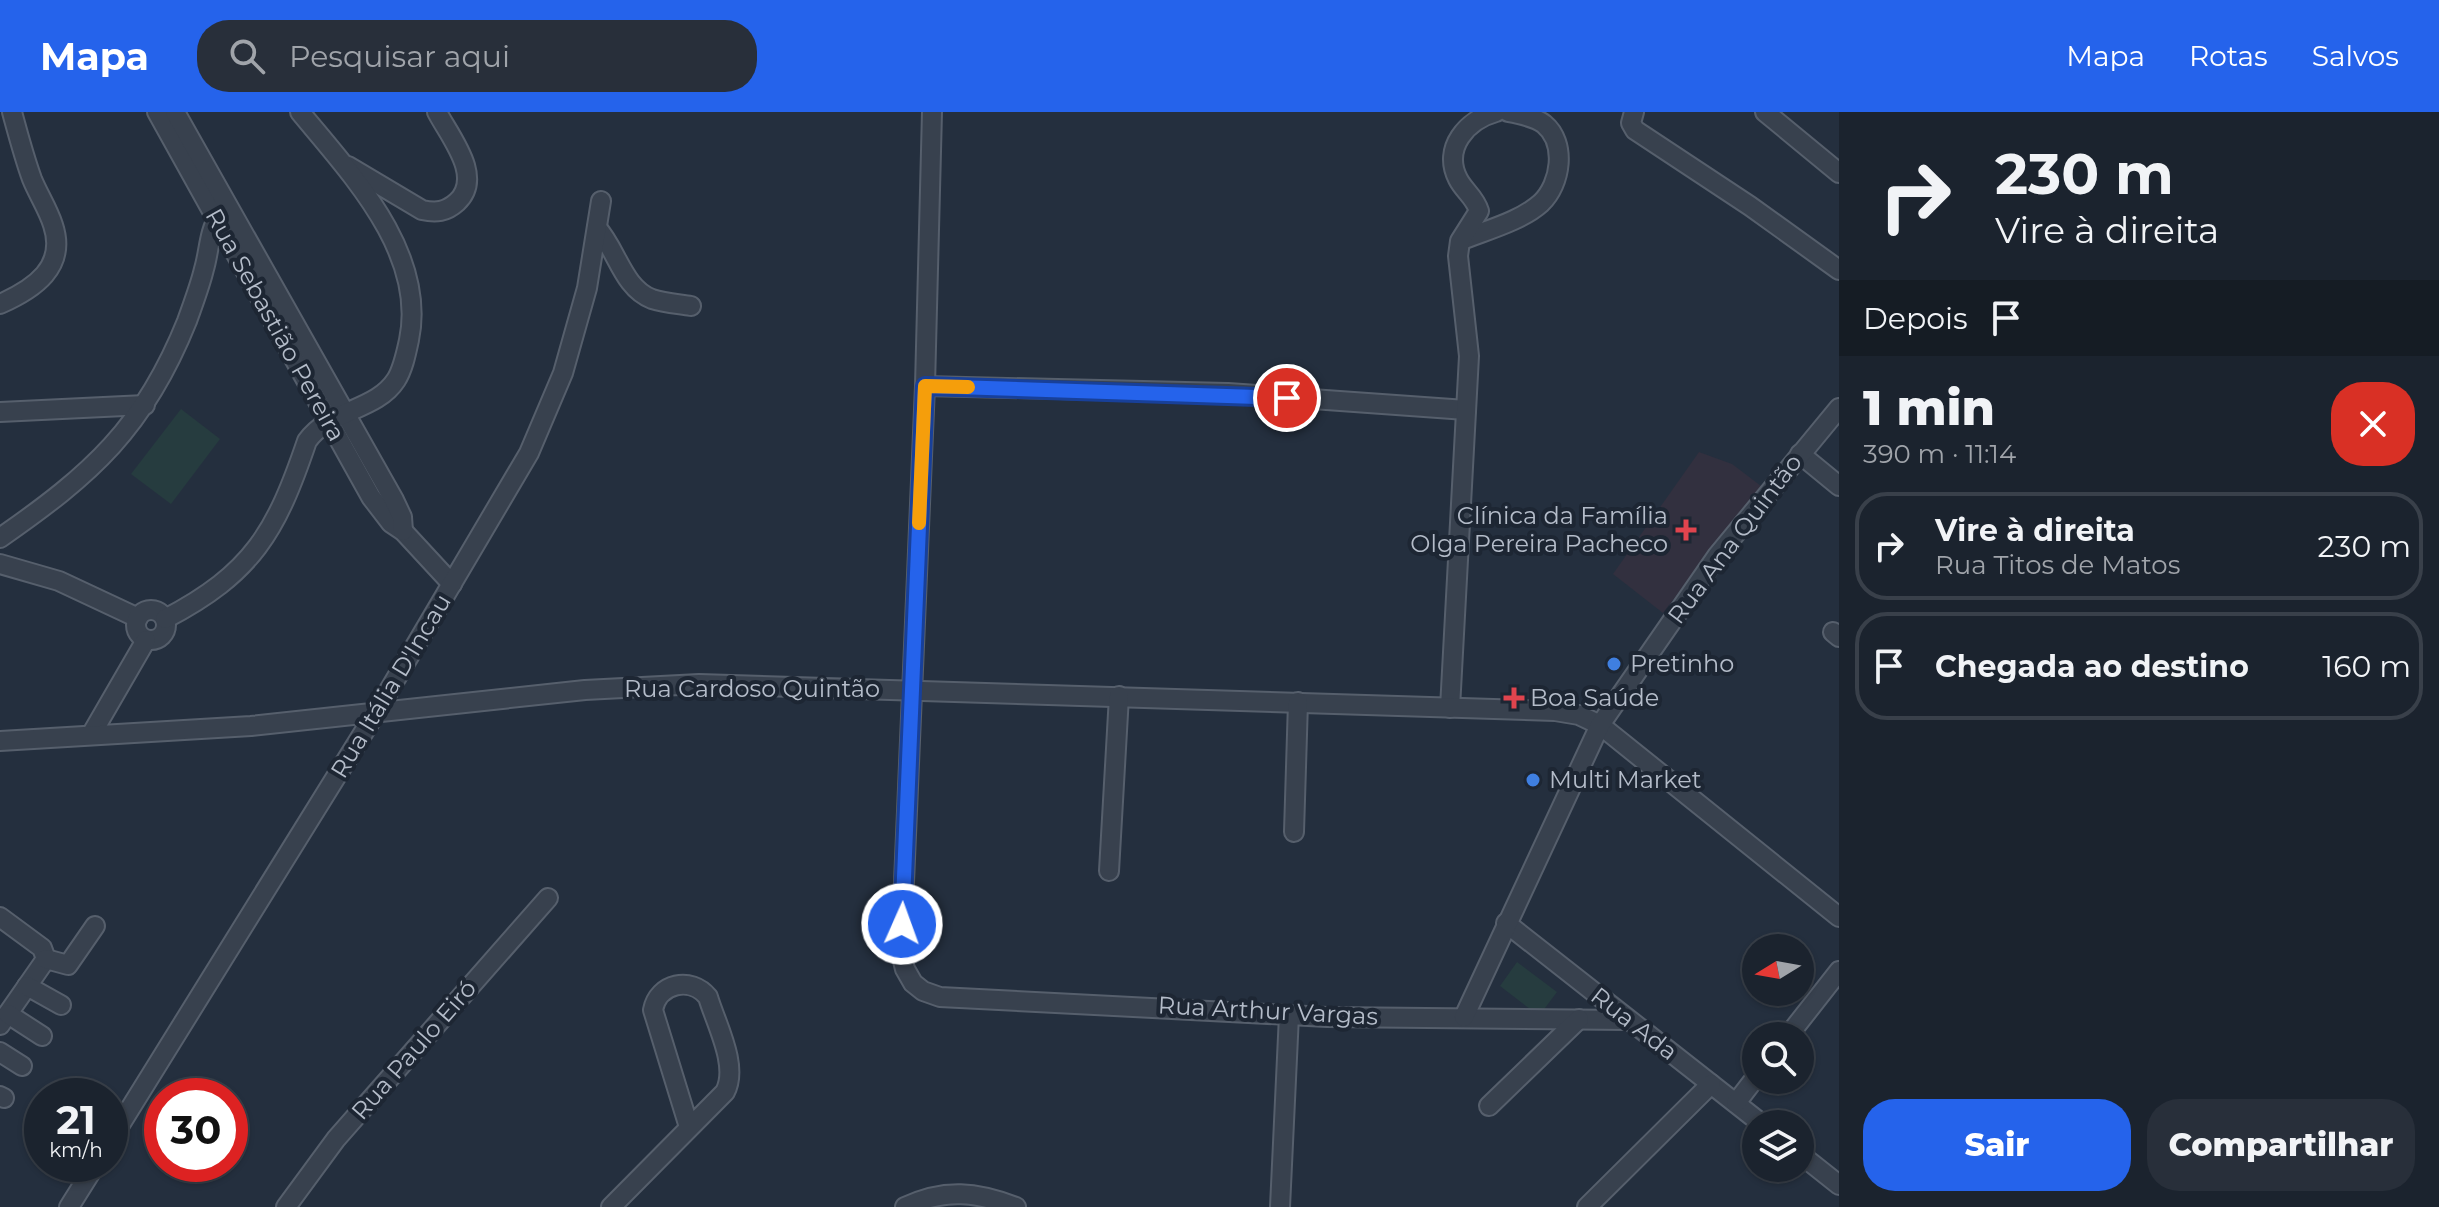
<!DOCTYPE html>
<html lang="pt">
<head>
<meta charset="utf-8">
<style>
	body { margin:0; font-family:Montserrat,sans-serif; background:#282f3a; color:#f1f3f6; height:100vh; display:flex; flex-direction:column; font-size:30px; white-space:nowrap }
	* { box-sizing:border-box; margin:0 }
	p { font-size:26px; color:#a0a4aa }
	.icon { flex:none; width:44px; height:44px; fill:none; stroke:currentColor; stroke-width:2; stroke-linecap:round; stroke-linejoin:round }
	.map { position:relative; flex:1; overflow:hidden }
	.drawer { display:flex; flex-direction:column; background:#1b232e; width:600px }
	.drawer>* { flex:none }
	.hud { background:#1b232e; color:#f1f3f6; overflow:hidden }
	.needle { width:52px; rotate:259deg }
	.tools { position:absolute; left:1742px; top:822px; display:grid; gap:16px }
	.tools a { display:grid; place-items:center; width:72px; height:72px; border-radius:50%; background:#1b232e; box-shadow:0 2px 6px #0004,0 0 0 2px #39404a; font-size:40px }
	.speed { position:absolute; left:24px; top:966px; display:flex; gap:16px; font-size:40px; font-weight:700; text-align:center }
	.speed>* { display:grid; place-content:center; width:104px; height:104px; border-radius:50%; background:#1b232e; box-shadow:0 2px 6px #0004,0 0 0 2px #39404a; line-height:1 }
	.speed small { font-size:20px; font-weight:400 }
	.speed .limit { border:12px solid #d22; background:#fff; color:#111 }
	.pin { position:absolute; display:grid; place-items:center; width:68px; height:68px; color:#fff; margin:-34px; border:4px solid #fff; border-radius:50%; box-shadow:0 2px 8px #0007 }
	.me { position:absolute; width:88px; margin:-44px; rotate:2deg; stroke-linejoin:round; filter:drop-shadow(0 0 6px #0008) }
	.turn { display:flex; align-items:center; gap:28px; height:168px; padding:0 24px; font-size:36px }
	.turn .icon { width:104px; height:104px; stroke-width:2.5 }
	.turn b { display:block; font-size:56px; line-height:68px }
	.then { display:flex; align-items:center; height:76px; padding:0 24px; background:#0003; gap:16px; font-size:30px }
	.round { display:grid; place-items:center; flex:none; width:84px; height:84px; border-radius:32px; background:#282f3a }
	.overview { display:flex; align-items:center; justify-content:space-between; height:136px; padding:0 24px }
	h1 { font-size:48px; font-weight:800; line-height:60px }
	.primary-button { display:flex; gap:16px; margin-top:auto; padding:16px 24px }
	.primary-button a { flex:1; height:92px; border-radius:32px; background:#2563eb; color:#fff; font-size:32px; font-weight:800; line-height:92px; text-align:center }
	.primary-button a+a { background:#282f3a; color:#f1f3f6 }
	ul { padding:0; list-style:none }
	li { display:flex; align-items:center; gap:24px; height:108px; margin:0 16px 12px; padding:0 8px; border:4px solid #39404a; border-radius:32px }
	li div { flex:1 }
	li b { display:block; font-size:30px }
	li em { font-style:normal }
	header { display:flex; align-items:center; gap:48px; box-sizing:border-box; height:112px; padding:0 40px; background:#2563eb; color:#fff }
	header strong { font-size:38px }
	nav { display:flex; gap:44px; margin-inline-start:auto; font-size:28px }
	.search { width:560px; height:72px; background:#282f3a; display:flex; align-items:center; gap:20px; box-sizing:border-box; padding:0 28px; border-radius:32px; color:#a0a4aa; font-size:30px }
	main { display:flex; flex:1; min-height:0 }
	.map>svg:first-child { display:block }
	.medical { fill:#32303f }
	.green { fill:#263c3f }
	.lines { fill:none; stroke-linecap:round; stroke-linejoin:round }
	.minor-casing { stroke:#565f6c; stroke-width:22 }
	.minor { stroke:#38414e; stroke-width:18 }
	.route-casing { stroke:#184099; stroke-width:20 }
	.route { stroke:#2563eb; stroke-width:14 }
	.slow { stroke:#f59e0b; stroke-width:14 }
	.health-dot { fill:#e0444e; stroke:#1d2633; stroke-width:3 }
	.shop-dot { fill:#3f7fe0; stroke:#1d2633; stroke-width:3 }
	.labels { text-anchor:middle; stroke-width:8; stroke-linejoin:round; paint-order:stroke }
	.street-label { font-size:24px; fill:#b4bcc9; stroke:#1d2633 }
	.poi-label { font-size:24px; fill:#b4bcc9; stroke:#1d2633; text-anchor:start }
</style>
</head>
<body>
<header>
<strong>Mapa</strong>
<div class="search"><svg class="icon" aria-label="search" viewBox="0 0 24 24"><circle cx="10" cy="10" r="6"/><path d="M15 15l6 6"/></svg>Pesquisar aqui</div>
<nav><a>Mapa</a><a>Rotas</a><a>Salvos</a></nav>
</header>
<main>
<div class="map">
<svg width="1839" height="1095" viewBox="0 0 1839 1095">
	<rect width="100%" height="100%" fill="#242f3e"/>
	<path class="medical" d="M1699 340 1732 352 1761 374 1663 501 1613 462Z"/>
	<g class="green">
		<path d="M181 297 220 327 171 392 131 362Z"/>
		<path d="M1517 850 1557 880 1539 904 1500 874Z"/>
	</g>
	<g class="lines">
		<defs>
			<g id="minor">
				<path d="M157 0 371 385 391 411 403 419 452 472"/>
				<path d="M175 0 394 388 402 405 403 419"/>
				<path d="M932 0 925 274 901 841 905 857 913 871 923 879 940 885 1327 905 1628 908"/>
				<path d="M1634 0 1631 11 1635 18 1750 94 1839 158"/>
				<path d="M1765 0 1839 61"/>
				<path d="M348 54 422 98C436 101 446 100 457 90 484 65 450 25 437 0"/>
				<path d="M597 116C617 138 623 176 652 187 664 191 679 192 691 194"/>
				<path d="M1462 128C1487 118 1521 109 1541 91 1561 72 1567 31 1544 12 1535 5 1519 2 1508 0"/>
				<path d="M0 192C34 177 67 155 53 113 48 97 38 82 32 67 24 45 18 22 12 0"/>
				<path d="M925 274 1228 281 1466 298"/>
				<path d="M0 300 145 293"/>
				<path d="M1800 342 1839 374"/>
				<path d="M0 426C92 362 144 316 187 209 193 192 200 174 204 157 209 141 209 118 219 105"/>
				<path d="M0 452 59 469 138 506"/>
				<circle cx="151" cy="513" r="15"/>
				<path d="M165 507C253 461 276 420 307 329 330 297 376 299 396 268 403 257 406 242 409 228 427 141 351 62 300 0"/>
				<path d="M1833 520 1839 525"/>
				<path d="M1450 596 1469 244 1458 144 1460 129 1479 99C1475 85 1464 79 1458 67 1442 36 1467 8 1496 0"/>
				<path d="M91 623 146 528"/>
				<path d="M0 629 251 614 585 578 699 572 1555 599 1579 603 1600 613 1839 805"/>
				<path d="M1294 720 1298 590"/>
				<path d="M1109 759 1119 584"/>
				<path d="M0 805 42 836 46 847 0 913"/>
				<path d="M1506 811 1762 1012"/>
				<path d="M46 847 68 853 95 814"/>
				<path d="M27 874 61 893"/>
				<path d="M8 902 42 924"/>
				<path d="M1464 905 1600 613 1717 444 1839 296"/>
				<path d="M1788 924 1839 859"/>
				<path d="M0 940 22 954"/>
				<path d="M0 984 4 986"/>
				<path d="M1736 991 1756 965"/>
				<path d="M1489 994 1579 907"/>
				<path d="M110 1029 375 602 529 341 563 261 587 176 601 89"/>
				<path d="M1800 1042 1839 1073"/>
				<path d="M69 1095 96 1052"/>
				<path d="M286 1095 336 1027 548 786"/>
				<path d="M611 1095 725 980C739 954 716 912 708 885 691 864 658 871 653 898L689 1015"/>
				<path d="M905 1095C945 1076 977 1080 1016 1095"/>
				<path d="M1280 1095 1289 903"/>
				<path d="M1587 1095 1711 972"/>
			</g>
		</defs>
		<use href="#minor" class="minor-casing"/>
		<use href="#minor" class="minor"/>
	</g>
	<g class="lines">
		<defs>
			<path id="route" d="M902 812 925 274 1287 286"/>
		</defs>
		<use href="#route" class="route-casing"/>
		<use href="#route" class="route"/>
		<path class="slow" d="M919 411 925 274 968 275"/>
	</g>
	<g class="health-dot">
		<path d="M1682 406h8v8h8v8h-8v8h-8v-8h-8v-8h8z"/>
		<path d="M1510 574h8v8h8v8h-8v8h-8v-8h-8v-8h8z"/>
	</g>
	<g class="shop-dot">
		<circle cx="1614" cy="552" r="8"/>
		<circle cx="1533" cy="668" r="8"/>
	</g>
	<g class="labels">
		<g class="street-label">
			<text transform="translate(275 213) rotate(61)" y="8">Rua Sebastião Pereira</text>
			<text transform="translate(1735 427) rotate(-53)" y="8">Rua Ana Quintão</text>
			<text transform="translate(391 574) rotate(-59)" y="8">Rua Itália D'Incau</text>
			<text x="752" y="585">Rua Cardoso Quintão</text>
			<text transform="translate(1268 899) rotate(3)" y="8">Rua Arthur Vargas</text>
			<text transform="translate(1634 912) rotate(38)" y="8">Rua Ada</text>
			<text transform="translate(414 938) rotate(-49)" y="8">Rua Paulo Eiró</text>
		</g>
		<g class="poi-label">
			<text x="1668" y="412" text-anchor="end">Clínica da Família<tspan x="1668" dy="28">Olga Pereira Pacheco</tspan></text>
			<text x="1630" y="560">Pretinho</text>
			<text x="1530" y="594">Boa Saúde</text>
			<text x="1549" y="676">Multi Market</text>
		</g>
	</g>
</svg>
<div class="tools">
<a><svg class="needle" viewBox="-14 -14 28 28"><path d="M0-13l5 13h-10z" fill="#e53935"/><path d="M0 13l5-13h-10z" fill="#a0a4aa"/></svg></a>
<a><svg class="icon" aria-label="search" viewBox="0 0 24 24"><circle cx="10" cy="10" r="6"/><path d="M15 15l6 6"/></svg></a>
<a><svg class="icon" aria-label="layers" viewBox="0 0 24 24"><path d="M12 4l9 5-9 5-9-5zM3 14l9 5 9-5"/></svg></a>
</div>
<div class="speed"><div>21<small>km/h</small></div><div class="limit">30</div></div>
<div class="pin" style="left:1287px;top:286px;background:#d93025"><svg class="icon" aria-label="arrive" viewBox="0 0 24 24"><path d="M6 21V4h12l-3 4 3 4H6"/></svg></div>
<svg class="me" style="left:902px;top:812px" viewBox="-20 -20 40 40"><circle r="17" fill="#2563eb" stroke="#fff" stroke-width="3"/><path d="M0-11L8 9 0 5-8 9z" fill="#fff"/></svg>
</div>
<section class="drawer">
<div class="hud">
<div class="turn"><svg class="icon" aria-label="right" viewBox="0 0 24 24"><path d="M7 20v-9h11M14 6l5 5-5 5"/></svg><div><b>230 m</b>Vire à direita</div></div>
<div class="then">Depois<svg class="icon" aria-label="arrive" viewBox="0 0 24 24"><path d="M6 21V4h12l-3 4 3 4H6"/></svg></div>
</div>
<div class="overview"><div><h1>1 min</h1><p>390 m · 11:14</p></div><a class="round" style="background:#d93025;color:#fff"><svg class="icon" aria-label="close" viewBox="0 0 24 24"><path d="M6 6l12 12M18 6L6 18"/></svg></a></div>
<ul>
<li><svg class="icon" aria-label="right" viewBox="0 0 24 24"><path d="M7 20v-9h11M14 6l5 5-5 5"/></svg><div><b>Vire à direita</b><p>Rua Titos de Matos</p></div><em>230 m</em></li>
<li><svg class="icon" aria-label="arrive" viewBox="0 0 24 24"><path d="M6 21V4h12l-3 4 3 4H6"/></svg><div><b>Chegada ao destino</b></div><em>160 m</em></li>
</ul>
<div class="primary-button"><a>Sair</a><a>Compartilhar</a></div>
</section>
</main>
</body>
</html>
